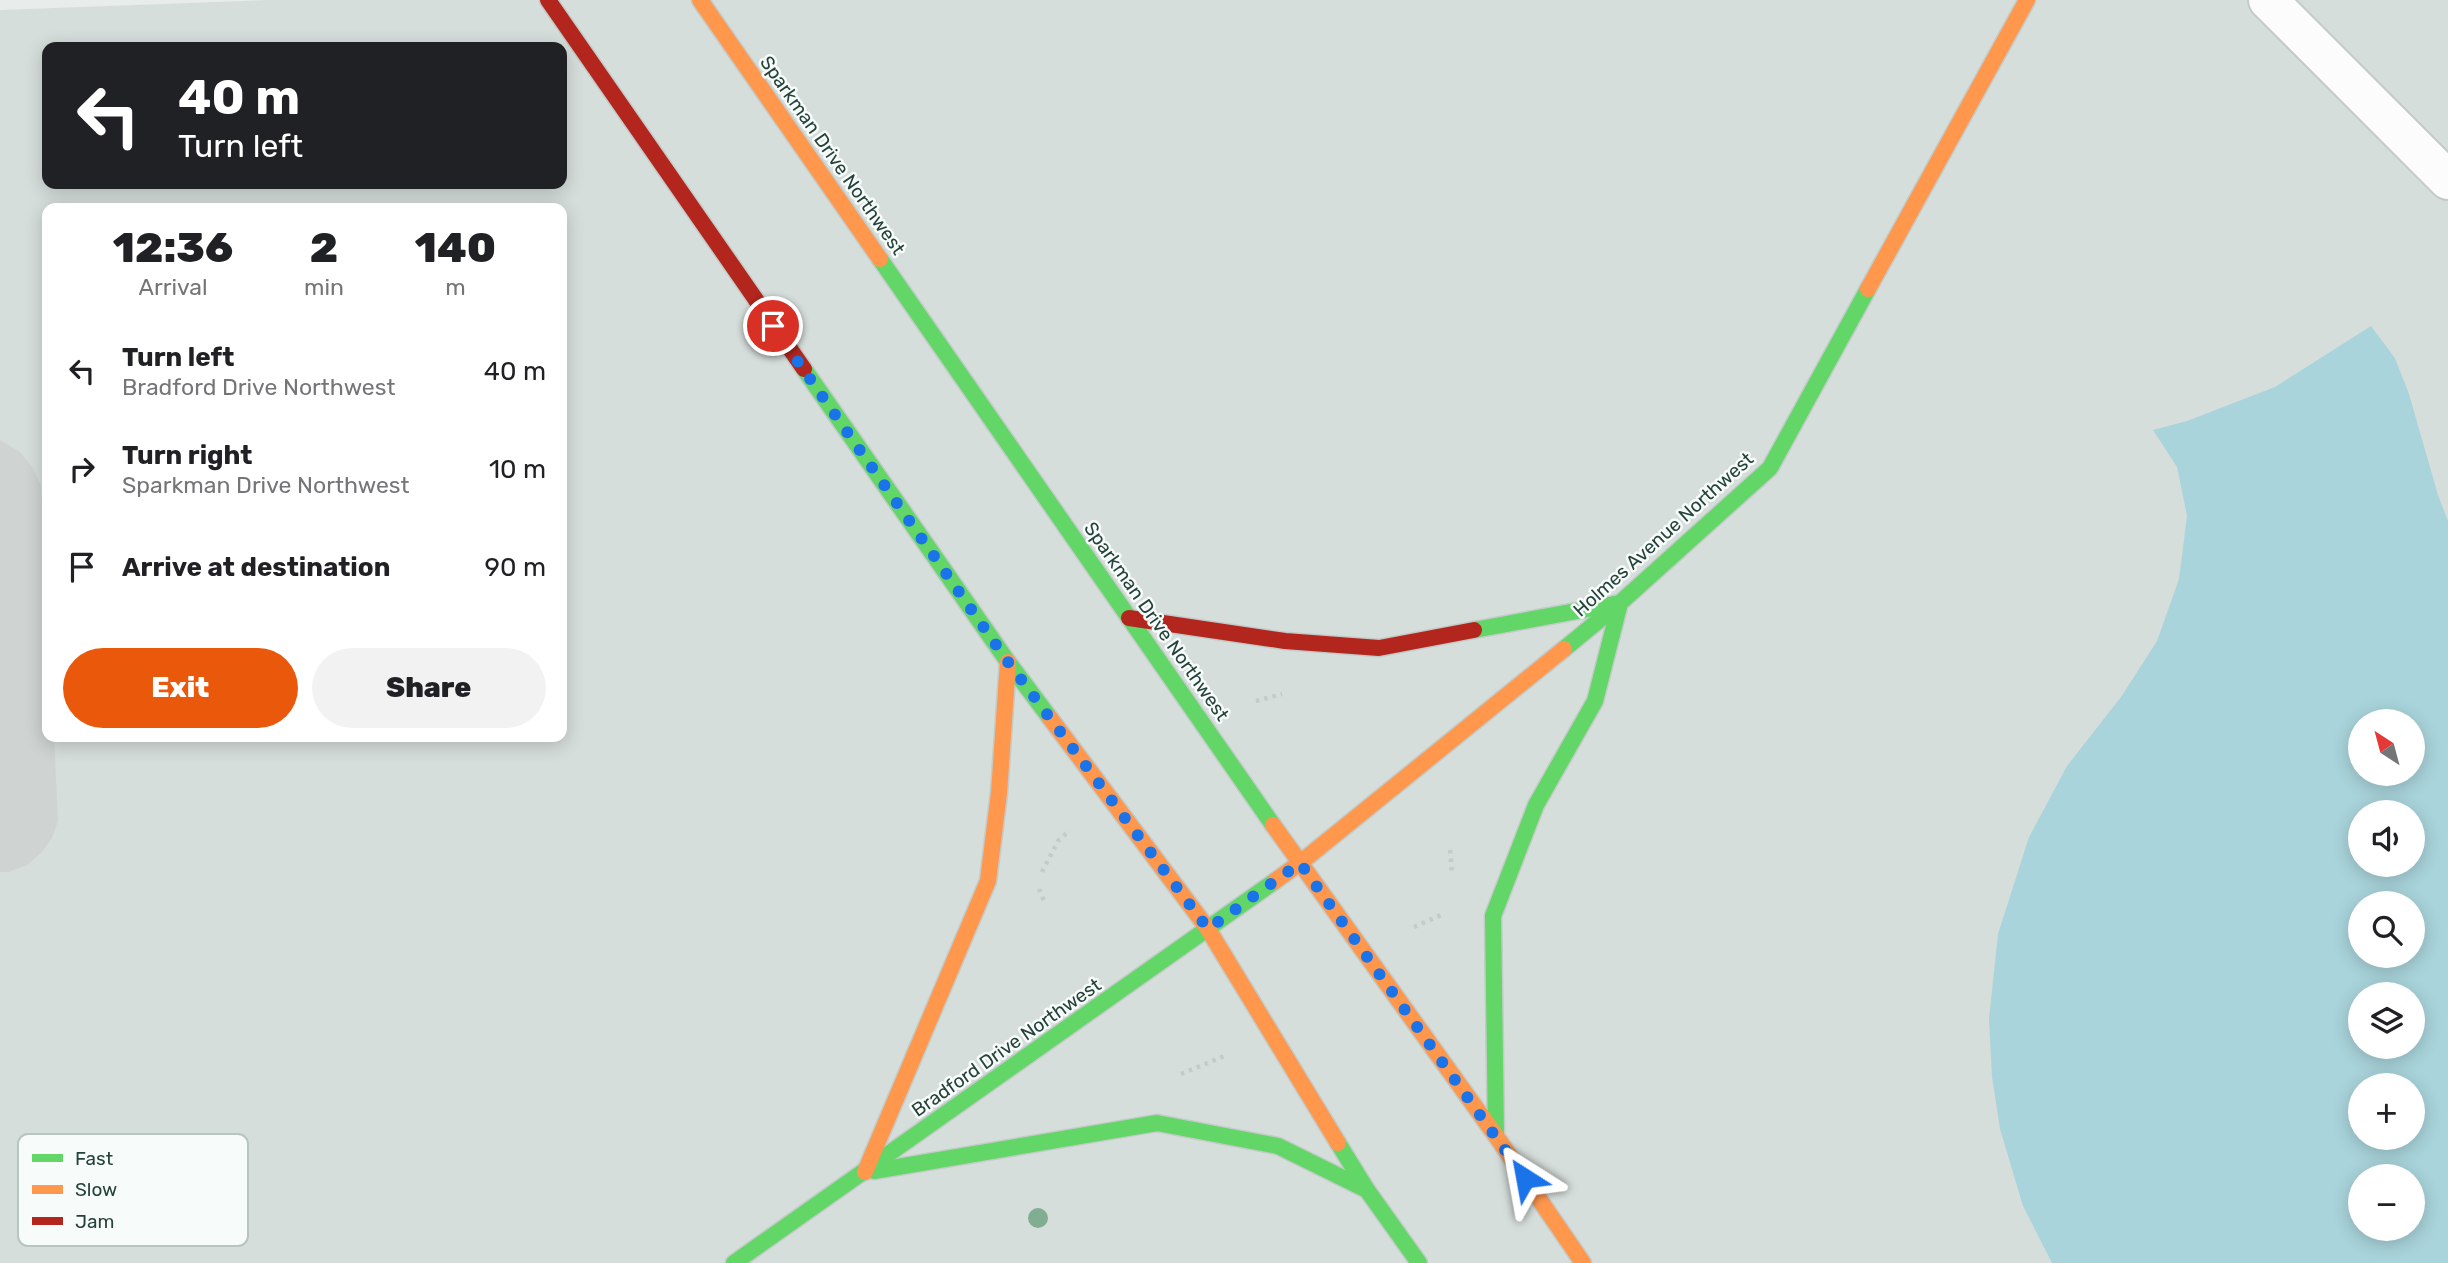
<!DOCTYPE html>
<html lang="en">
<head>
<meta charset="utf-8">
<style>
	body { margin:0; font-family:Rubik,sans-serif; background:#f2f2f2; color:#202124; height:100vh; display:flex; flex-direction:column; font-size:26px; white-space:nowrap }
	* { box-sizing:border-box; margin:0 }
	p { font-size:23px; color:#757577 }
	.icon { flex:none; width:38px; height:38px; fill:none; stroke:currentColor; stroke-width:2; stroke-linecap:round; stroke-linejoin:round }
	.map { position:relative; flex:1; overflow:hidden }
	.sheet { position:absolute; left:42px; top:203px; width:525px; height:539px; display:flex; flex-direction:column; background:#fff; border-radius:14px; box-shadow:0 4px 18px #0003 }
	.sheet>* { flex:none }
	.banner { position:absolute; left:42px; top:42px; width:525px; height:147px; border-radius:14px; box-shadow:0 4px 18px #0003; background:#202124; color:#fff; overflow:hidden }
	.needle { width:46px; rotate:324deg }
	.fabs { position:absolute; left:2348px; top:709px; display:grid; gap:14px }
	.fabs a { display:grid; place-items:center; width:77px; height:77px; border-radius:50%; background:#fff; box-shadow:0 4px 18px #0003; font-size:35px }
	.pin { position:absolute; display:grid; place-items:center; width:60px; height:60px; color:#fff; margin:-30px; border:4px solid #fff; border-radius:50%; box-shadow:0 2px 7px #0007 }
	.me { position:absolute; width:77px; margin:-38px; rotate:326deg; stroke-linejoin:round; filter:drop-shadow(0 0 5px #0008) }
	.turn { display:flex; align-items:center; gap:24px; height:147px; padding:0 21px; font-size:32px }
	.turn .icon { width:91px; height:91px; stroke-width:2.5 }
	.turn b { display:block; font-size:49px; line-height:60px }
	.eta { display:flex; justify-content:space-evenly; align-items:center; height:119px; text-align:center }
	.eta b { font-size:42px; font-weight:800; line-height:49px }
	.cta { display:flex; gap:14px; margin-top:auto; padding:14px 21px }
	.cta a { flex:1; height:80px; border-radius:42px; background:#ea580c; color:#fff; font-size:28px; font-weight:800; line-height:80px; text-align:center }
	.cta a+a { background:#f2f2f2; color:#202124 }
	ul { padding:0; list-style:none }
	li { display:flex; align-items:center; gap:21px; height:98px; padding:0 21px }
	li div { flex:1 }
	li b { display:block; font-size:26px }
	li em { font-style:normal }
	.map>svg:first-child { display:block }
	.built { fill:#d6dedb; fill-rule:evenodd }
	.water { fill:#a9d4db; fill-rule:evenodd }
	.building { fill:#cfd4d2 }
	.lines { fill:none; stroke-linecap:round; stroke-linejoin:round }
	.street-casing { stroke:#c5cac8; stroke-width:42 }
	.fast-casing { stroke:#c3cbc8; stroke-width:19 }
	.slow-casing { stroke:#c3cbc8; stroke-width:19 }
	.jam-casing { stroke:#c3cbc8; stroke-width:19 }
	.path { stroke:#c3ccca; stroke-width:4.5; stroke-dasharray:3.5 5; stroke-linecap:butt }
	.street { stroke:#fcfcfc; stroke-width:38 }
	.fast { stroke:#63d668; stroke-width:16 }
	.slow { stroke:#ff974d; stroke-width:16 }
	.jam { stroke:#b3261e; stroke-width:16 }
	.tree { fill:#81ae93 }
	.route { stroke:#1a73e8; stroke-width:12; stroke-dasharray:0 21.6 }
	.labels { text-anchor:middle; stroke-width:5; stroke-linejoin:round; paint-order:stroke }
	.street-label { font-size:19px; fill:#24423a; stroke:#f7fbf9 }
	.key { fill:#f7fbf9; stroke:#b8c4c0; stroke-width:2 }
	.key-label { font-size:19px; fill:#24423a }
</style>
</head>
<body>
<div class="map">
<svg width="2448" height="1263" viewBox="0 0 2448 1263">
	<rect width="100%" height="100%" fill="#e8edeb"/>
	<path class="built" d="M269 0H2448V1263H0V10ZM47 47H562V184H47ZM47 208H562V737H47ZM2361 721H2413V774H2361ZM2361 812H2413V864H2361ZM2361 903H2413V956H2361ZM2361 994H2413V1046H2361ZM2361 1085H2413V1138H2361ZM2361 1176H2413V1228H2361Z"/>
	<path class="water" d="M2371 326 2395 358 2409 394 2438 495 2448 521V1263H2052L2023 1206 2000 1129 1992 1077 1989 1019 1998 934 2029 837 2067 766 2121 697 2157 641 2179 579 2187 516 2177 467 2153 430 2187 421 2275 387ZM2361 721H2413V774H2361ZM2361 812H2413V864H2361ZM2361 903H2413V956H2361ZM2361 994H2413V1046H2361ZM2413 1085V1138H2361V1085ZM2413 1176V1228H2361V1176Z"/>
	<path class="building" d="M0 440 20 452 33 468 41 486 47 610V737H54L58 821 52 838 41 853 27 865 9 872H0Z"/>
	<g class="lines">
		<defs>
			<path id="street" d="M2268 0 2448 180"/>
			<g id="fast">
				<path d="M880 259 1273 825"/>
				<path d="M804 369 1008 662 1050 718"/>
				<path d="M1474 630 1620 603 1595 701 1536 805 1493 916 1496 1136"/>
				<path d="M1564 649 1620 603 1770 468 1868 289"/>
				<path d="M1338 1143 1367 1190 1419 1263"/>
				<path d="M874 1171 1157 1123 1278 1146 1367 1190"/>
				<path d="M734 1263 1275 881"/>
			</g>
			<g id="slow">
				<path d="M700 0 880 259"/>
				<path d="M1868 289 2027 0"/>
				<path d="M1050 718 1208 929 1338 1143"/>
				<path d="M1273 825 1496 1136 1583 1263"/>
				<path d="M1275 881 1300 863 1564 649"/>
				<path d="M865 1172 988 881 999 793 1008 662"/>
			</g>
			<g id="jam">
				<path d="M548 0 804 369"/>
				<path d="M1129 618 1285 641 1379 648 1474 630"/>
			</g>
		</defs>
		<use href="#street" class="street-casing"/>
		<use href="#fast" class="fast-casing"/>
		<use href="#slow" class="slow-casing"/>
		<use href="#jam" class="jam-casing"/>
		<g class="path">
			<path d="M1256 701 1282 694"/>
			<path d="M1450 850 1452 874"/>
			<path d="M1042 872 1058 841 1070 830"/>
			<path d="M1039 889 1044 901"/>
			<path d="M1414 927 1441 915"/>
			<path d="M1181 1074 1227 1055"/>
		</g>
		<use href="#street" class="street"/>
		<use href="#fast" class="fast"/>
		<use href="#slow" class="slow"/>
		<use href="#jam" class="jam"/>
	</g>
	<circle class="tree" cx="1038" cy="1218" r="10"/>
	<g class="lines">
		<path class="route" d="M773 326 1008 662 1208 929 1300 863 1525 1178"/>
	</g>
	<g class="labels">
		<g class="street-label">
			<text transform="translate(833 155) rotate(55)" y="7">Sparkman Drive Northwest</text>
			<text transform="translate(1663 534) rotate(-42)" y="7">Holmes Avenue Northwest</text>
			<text transform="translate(1157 621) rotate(55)" y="7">Sparkman Drive Northwest</text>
			<text transform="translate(1006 1047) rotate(-35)" y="7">Bradford Drive Northwest</text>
		</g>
	</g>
	<rect x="18" y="1134" width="230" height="112" rx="10" class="key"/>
	<rect x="32" y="1154" width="31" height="8" fill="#63d668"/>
	<rect x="32" y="1185" width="31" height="9" fill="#ff974d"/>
	<rect x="32" y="1217" width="31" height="8" fill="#b3261e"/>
	<g class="key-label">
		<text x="75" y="1165">Fast</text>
		<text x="75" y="1196">Slow</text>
		<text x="75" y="1228">Jam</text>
	</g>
</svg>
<div class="fabs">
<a><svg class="needle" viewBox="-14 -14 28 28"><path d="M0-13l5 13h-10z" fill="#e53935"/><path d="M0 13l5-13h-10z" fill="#757577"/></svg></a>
<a><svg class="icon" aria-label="sound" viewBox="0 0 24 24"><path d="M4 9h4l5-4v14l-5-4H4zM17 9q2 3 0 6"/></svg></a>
<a><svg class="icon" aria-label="search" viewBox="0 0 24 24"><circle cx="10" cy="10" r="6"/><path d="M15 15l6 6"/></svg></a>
<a><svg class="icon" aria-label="layers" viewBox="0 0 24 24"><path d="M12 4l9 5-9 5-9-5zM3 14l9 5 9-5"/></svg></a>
<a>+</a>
<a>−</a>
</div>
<div class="pin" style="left:773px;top:326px;background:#d93025"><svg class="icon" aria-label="arrive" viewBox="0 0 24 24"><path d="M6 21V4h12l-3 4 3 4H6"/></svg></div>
<svg class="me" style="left:1525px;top:1178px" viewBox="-20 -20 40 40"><path d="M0-17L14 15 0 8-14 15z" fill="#1a73e8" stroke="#fff" stroke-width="4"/></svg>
<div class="banner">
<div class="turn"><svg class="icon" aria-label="left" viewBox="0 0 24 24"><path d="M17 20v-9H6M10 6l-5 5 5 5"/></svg><div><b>40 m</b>Turn left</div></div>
</div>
<section class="sheet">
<div class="eta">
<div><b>12:36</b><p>Arrival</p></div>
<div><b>2</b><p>min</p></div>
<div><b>140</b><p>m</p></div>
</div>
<ul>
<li><svg class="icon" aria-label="left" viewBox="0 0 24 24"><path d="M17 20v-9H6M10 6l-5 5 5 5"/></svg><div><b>Turn left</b><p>Bradford Drive Northwest</p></div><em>40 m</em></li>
<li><svg class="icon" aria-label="right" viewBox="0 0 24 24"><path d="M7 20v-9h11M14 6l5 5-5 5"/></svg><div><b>Turn right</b><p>Sparkman Drive Northwest</p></div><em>10 m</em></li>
<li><svg class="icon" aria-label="arrive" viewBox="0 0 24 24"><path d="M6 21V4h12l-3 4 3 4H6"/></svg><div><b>Arrive at destination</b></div><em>90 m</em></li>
</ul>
<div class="cta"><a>Exit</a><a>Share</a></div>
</section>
</div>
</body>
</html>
